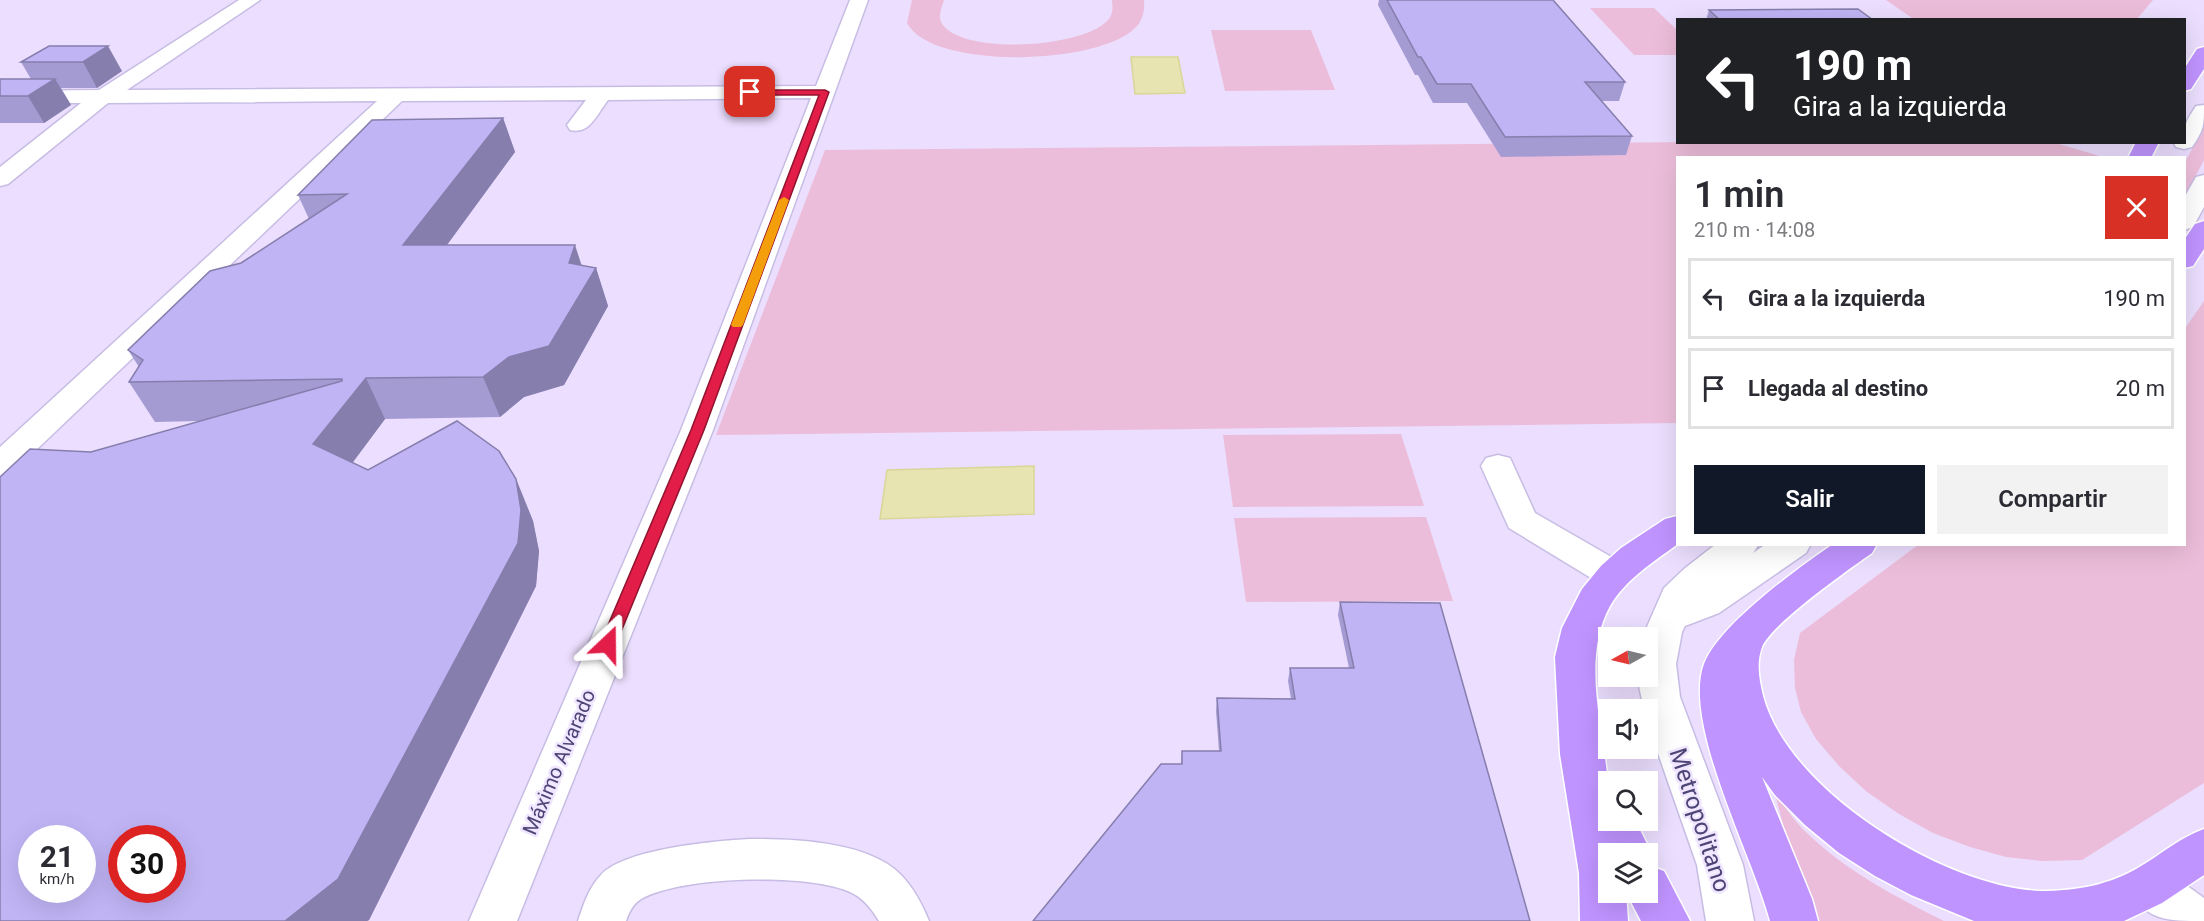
<!DOCTYPE html>
<html lang="es">
<head>
<meta charset="utf-8">
<style>
	body { margin:0; font-family:Roboto,sans-serif; background:#f2f2f3; color:#2b2b33; height:100vh; display:flex; flex-direction:column; font-size:22px; white-space:nowrap }
	* { box-sizing:border-box; margin:0 }
	p { font-size:20px; color:#7c7c81 }
	.icon { flex:none; width:33px; height:33px; fill:none; stroke:currentColor; stroke-width:2; stroke-linecap:round; stroke-linejoin:round }
	.map { position:relative; flex:1; overflow:hidden }
	.side { position:absolute; left:1676px; top:156px; width:510px; height:390px; display:flex; flex-direction:column; background:#fff; border-radius:0px; box-shadow:0 6px 24px #0002 }
	.side>* { flex:none }
	.top-card { position:absolute; left:1676px; top:18px; width:510px; height:126px; border-radius:0px; box-shadow:0 6px 24px #0002; background:#202124; color:#fff; overflow:hidden }
	.needle { width:39px; rotate:262deg }
	.tools { position:absolute; left:1598px; top:627px; display:grid; gap:12px }
	.tools a { display:grid; place-items:center; width:60px; height:60px; border-radius:0px; background:#fff; box-shadow:0 6px 24px #0002; font-size:30px }
	.speed { position:absolute; left:18px; top:825px; display:flex; gap:12px; font-size:30px; font-weight:700; text-align:center }
	.speed>* { display:grid; place-content:center; width:78px; height:78px; border-radius:50%; background:#fff; box-shadow:0 6px 24px #0002; line-height:1 }
	.speed small { font-size:15px; font-weight:400 }
	.speed .limit { border:9px solid #d22; background:#fff; color:#111 }
	.pin { position:absolute; display:grid; place-items:center; width:51px; height:51px; color:#fff; margin:-26px; border-radius:12px; box-shadow:0 3px 9px #0006 }
	.me { position:absolute; width:66px; margin:-33px; rotate:23deg; stroke-linejoin:round; filter:drop-shadow(0 0 4px #0008) }
	.turn { display:flex; align-items:center; gap:21px; height:126px; padding:0 18px; font-size:27px }
	.turn .icon { width:78px; height:78px; stroke-width:2.5 }
	.turn b { display:block; font-size:42px; line-height:51px }
	.round { display:grid; place-items:center; flex:none; width:63px; height:63px; border-radius:0px; background:#f2f2f3 }
	.headline { display:flex; align-items:center; justify-content:space-between; height:102px; padding:0 18px }
	h1 { font-size:36px; font-weight:600; line-height:45px }
	.primary-button { display:flex; gap:12px; margin-top:auto; padding:12px 18px }
	.primary-button a { flex:1; height:69px; border-radius:0px; background:#111827; color:#fff; font-size:24px; font-weight:600; line-height:69px; text-align:center }
	.primary-button a+a { background:#f2f2f3; color:#2b2b33 }
	ul { padding:0; list-style:none }
	li { display:flex; align-items:center; gap:18px; height:81px; margin:0 12px 9px; padding:0 6px; border:3px solid #e1e1e2; border-radius:0px }
	li div { flex:1 }
	li b { display:block; font-size:22px }
	li em { font-style:normal }
	.map>svg:first-child { display:block }
	.green { fill:#ecbdda }
	.water { fill:#e8e4b2; stroke:#dad698; stroke-width:1.5 }
	.lines { fill:none; stroke-linecap:round; stroke-linejoin:round }
	.minor-casing { stroke:#c7bde4; stroke-width:3 }
	.major-casing { stroke:#fff; stroke-width:3 }
	.minor { fill:#fff; fill-rule:evenodd }
	.major { fill:#c094ff; fill-rule:evenodd }
	.wall { fill:#a59bd3 }
	.shaded-wall { fill:#867eac }
	.building { fill:#c0b4f5; stroke:#867eac; stroke-width:1.5; fill-rule:evenodd }
	.route { fill:#e11d48; stroke:#92132f; stroke-width:1.5 }
	.slow { fill:#f59e0b }
	.labels { text-anchor:middle; stroke-width:5; stroke-linejoin:round; paint-order:stroke }
	.street-label { font-size:20px; fill:#4c4575; stroke:#f0e6ff }
	.near-street-label { font-size:24px; fill:#4c4575; stroke:#f0e6ff }
</style>
</head>
<body>
<div class="map">
<svg width="2204" height="921" viewBox="0 0 2204 921">
	<rect width="100%" height="100%" fill="#ebdefe"/>
	<g class="green">
		<path d="M912 0H944C942 7 938 15 941 22 959 56 1082 48 1107 21 1113 15 1113 8 1112 0H1144C1145 9 1143 19 1137 26 1104 65 932 71 907 23Z"/>
		<path d="M1886 0H2153L2137 19 1915 20Z"/>
		<path d="M1590 8H1654L1677 30V55H1634Z"/>
		<path d="M1211 30H1311L1335 90 1225 91Z"/>
		<path d="M2204 127V160L2184 198V164Z"/>
		<path d="M1696 142H2052L2103 157 1677 158V423L716 435 825 150Z"/>
		<path d="M2204 301V783L2082 860 2042 861 2006 857 1970 847 1933 833 1899 814 1867 792 1839 766 1816 739 1801 712 1795 688 1794 660 1800 633 1918 545 2184 544V330Z"/>
		<path d="M1401 434 1424 506 1233 507 1223 435Z"/>
		<path d="M1426 517 1453 601 1246 602 1234 518Z"/>
		<path d="M1775 793C1785 807 1795 822 1807 833 1846 871 1896 897 1944 921H1807Z"/>
	</g>
	<g class="water">
		<path d="M1131 57H1178L1185 93 1135 94Z"/>
		<path d="M1034 466V514L880 519 887 470Z"/>
	</g>
	<g class="lines">
		<defs>
			<g id="minor">
				<path d="M239 0H260L127 90 816 86 850 0H868L713 430 517 921H469L681 430 811 98 608 100C597 114 590 135 570 130L567 125 586 100 402 101 12 473 0 476V447L377 101 108 103 8 184 0 186V167L81 103H0V91L99 90Z"/>
				<path d="M2204 105C2204 125 2204 130 2192 147L2184 149 2176 147 2173 142H2184C2184 125 2186 121 2196 106Z"/>
				<path d="M2204 175V207L2193 227 2184 230V198L2196 177Z"/>
				<path d="M1498 455 1510 458 1535 513 1627 566 1632 575 1627 584 1614 588 1601 584 1509 528 1481 466 1486 458Z"/>
				<path d="M1716 544H1759L1753 553 1766 544H1811L1806 553 1719 613 1685 626 1682 632 1676 664 1680 697 1743 865 1754 921H1706L1697 865 1652 736 1647 720V710H1644L1637 676H1647V638H1642L1664 588 1684 569Z"/>
				<path d="M749 839C793 839 867 841 900 874 913 887 922 904 929 921H879C873 911 865 900 854 894 815 872 680 876 641 899 633 904 629 912 626 921H578C583 906 589 887 601 875 624 849 714 841 749 839Z"/>
				<path d="M2151 865 2168 872 2204 898V921C2167 921 2145 921 2128 887L2134 872Z"/>
			</g>
			<g id="major">
				<path d="M2204 47V69L2191 89 2184 91V69L2197 49Z"/>
				<path d="M2136 142H2159L2151 158H2128Z"/>
				<path d="M2204 221V249L2193 266 2184 268V240L2195 224Z"/>
				<path d="M1677 516 1678 544C1653 562 1626 579 1610 606 1581 658 1603 728 1608 783 1609 796 1608 808 1608 820H1635L1652 854 1647 865 1664 871 1690 921H1641L1626 892H1647V854H1608V892H1626L1628 921H1580L1579 873 1560 754 1555 657 1562 628 1582 589 1601 566 1621 548 1665 519Z"/>
				<path d="M1833 544H1877L1872 553C1848 570 1772 623 1762 647 1756 663 1759 679 1763 696 1788 792 1951 892 2047 891 2084 890 2115 883 2146 863 2165 851 2182 837 2204 829V875L2162 903 2124 921H1974L1911 895 1875 876 1839 853 1805 825 1775 795 1762 777 1812 899 1818 921H1770C1754 858 1682 724 1704 664 1720 624 1797 569 1833 544Z"/>
			</g>
		</defs>
		<use href="#minor" class="minor-casing"/>
		<use href="#major" class="major-casing"/>
		<use href="#minor" class="minor"/>
		<use href="#major" class="major"/>
	</g>
	<g class="wall">
		<path d="M1379 0H1553L1625 82 1619 101H1601L1632 136 1626 155 1501 157 1467 103H1433L1418 75H1415L1378 5Z"/>
		<path d="M1709 10 1873 20H1706Z"/>
		<path d="M49 46 122 71 97 88H61L71 105 44 123H0V79H31L21 62Z"/>
		<path d="M503 118 515 152 447 245 596 268 608 306 564 385 524 397 500 417 385 419 352 463 368 470 516 479 533 521 539 551 536 586 369 920 367 921H0L91 452 200 421 155 422 129 382 139 367 128 350 241 263 309 219 298 195Z"/>
		<path d="M1340 602 1530 921 1181 764 1182 751H1219L1216 711 1217 698 1291 699 1288 681 1290 668H1349L1338 615Z"/>
	</g>
	<g class="shaded-wall">
		<path d="M108 46 122 71 97 88 83 62Z"/>
		<path d="M55 79 71 105 44 123 28 96Z"/>
		<path d="M503 118 515 152 419 283 403 245Z"/>
		<path d="M575 245 587 282 596 268 608 306 564 385 524 397 500 417 483 377 569 263Z"/>
		<path d="M366 378 385 419 336 485 313 444Z"/>
		<path d="M516 479 533 521 539 551 536 586 369 920 367 921H285Z"/>
	</g>
	<g class="building">
		<path d="M1387 0H1553L1625 82H1585L1632 136 1505 137 1471 84H1437L1421 57H1418Z"/>
		<path d="M1858 9 1873 20H1720L1709 10Z"/>
		<path d="M49 46H108L83 62H21Z"/>
		<path d="M0 79H55L28 96H0Z"/>
		<path d="M503 118 403 245H575L569 263 596 268 549 346 509 357 483 377 366 378 313 444 368 470 457 421 499 451 516 479 521 510 518 543 338 879 285 921H0V477L30 449 91 452 342 381V379L129 382 143 360 128 350 210 271 241 263 347 194 298 195 372 120ZM32 838H82V890H32ZM122 838H172V890H122Z"/>
		<path d="M1340 602 1440 603 1530 921H1033L1161 764H1182V751H1221L1217 698 1295 699 1290 668H1354Z"/>
	</g>
	<path class="route" d="M747 90H825L829 92 704 430 616 644 614 648H603L600 644 691 430 819 95H750L746 92Z"/>
	<path class="slow" d="M784 197 789 200 743 325 741 327H733L731 325 779 200Z"/>
	<g class="labels">
		<g class="street-label">
			<text transform="translate(559 762) rotate(-67)" y="7">Máximo Alvarado</text>
		</g>
		<g class="near-street-label">
			<text transform="translate(1700 820) rotate(72)" y="8">Metropolitano</text>
		</g>
	</g>
</svg>
<div class="tools">
<a><svg class="needle" viewBox="-14 -14 28 28"><path d="M0-13l5 13h-10z" fill="#e53935"/><path d="M0 13l5-13h-10z" fill="#7c7c81"/></svg></a>
<a><svg class="icon" aria-label="sound" viewBox="0 0 24 24"><path d="M4 9h4l5-4v14l-5-4H4zM17 9q2 3 0 6"/></svg></a>
<a><svg class="icon" aria-label="search" viewBox="0 0 24 24"><circle cx="10" cy="10" r="6"/><path d="M15 15l6 6"/></svg></a>
<a><svg class="icon" aria-label="layers" viewBox="0 0 24 24"><path d="M12 4l9 5-9 5-9-5zM3 14l9 5 9-5"/></svg></a>
</div>
<div class="speed"><div>21<small>km/h</small></div><div class="limit">30</div></div>
<div class="pin" style="left:750px;top:92px;background:#d93025"><svg class="icon" aria-label="arrive" viewBox="0 0 24 24"><path d="M6 21V4h12l-3 4 3 4H6"/></svg></div>
<svg class="me" style="left:608px;top:644px" viewBox="-20 -20 40 40"><path d="M0-17L14 15 0 8-14 15z" fill="#e11d48" stroke="#fff" stroke-width="4"/></svg>
<div class="top-card">
<div class="turn"><svg class="icon" aria-label="left" viewBox="0 0 24 24"><path d="M17 20v-9H6M10 6l-5 5 5 5"/></svg><div><b>190 m</b>Gira a la izquierda</div></div>
</div>
<section class="side">
<div class="headline"><div><h1>1 min</h1><p>210 m · 14:08</p></div><a class="round" style="background:#d93025;color:#fff"><svg class="icon" aria-label="close" viewBox="0 0 24 24"><path d="M6 6l12 12M18 6L6 18"/></svg></a></div>
<ul>
<li><svg class="icon" aria-label="left" viewBox="0 0 24 24"><path d="M17 20v-9H6M10 6l-5 5 5 5"/></svg><div><b>Gira a la izquierda</b></div><em>190 m</em></li>
<li><svg class="icon" aria-label="arrive" viewBox="0 0 24 24"><path d="M6 21V4h12l-3 4 3 4H6"/></svg><div><b>Llegada al destino</b></div><em>20 m</em></li>
</ul>
<div class="primary-button"><a>Salir</a><a>Compartir</a></div>
</section>
</div>
</body>
</html>
